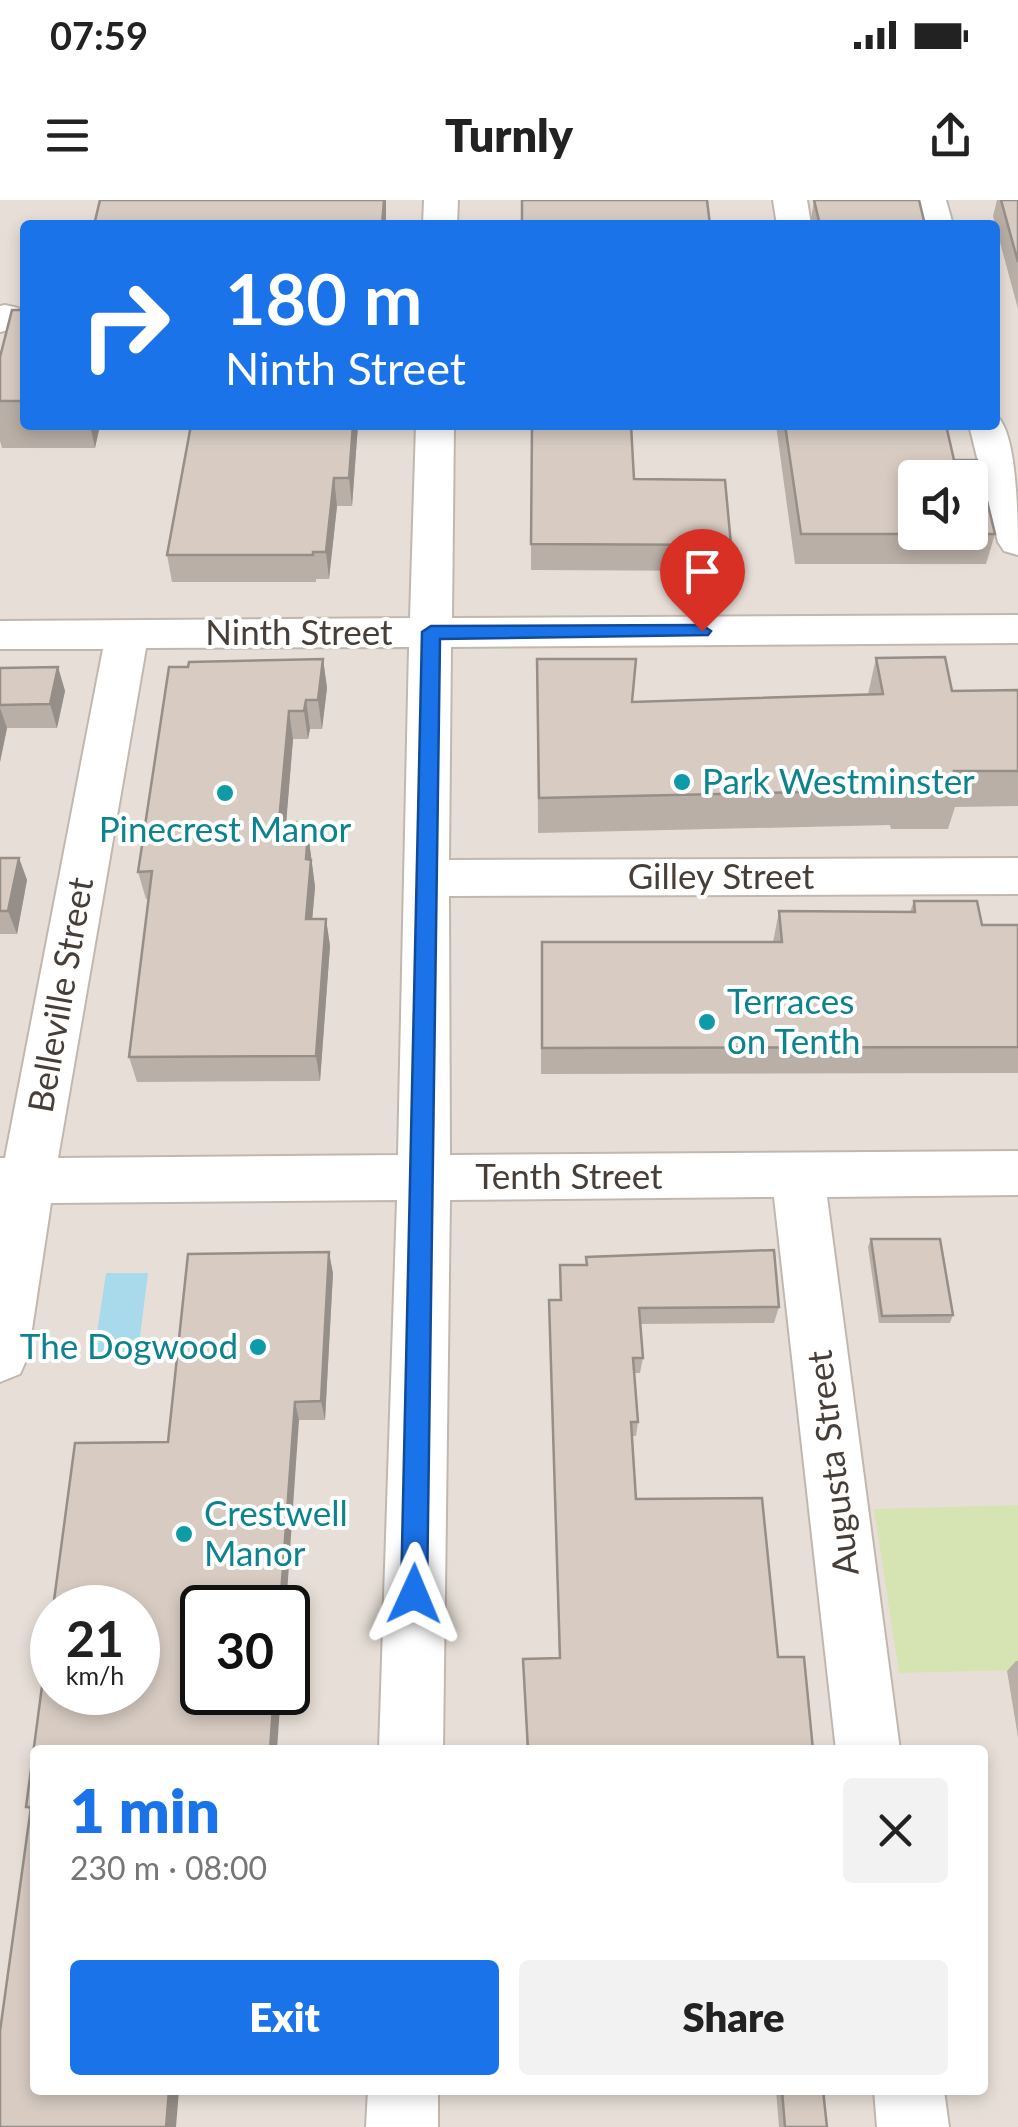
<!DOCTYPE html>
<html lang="en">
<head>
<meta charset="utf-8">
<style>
	body { margin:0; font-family:Lato,sans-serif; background:#f2f2f2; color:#222; height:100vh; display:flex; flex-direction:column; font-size:38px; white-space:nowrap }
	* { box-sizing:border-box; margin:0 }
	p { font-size:32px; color:#767676 }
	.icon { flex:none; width:55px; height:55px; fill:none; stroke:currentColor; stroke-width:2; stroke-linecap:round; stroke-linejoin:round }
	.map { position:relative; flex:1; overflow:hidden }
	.details { position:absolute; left:30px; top:1545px; width:958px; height:350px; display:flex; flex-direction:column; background:#fff; border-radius:10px; box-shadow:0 5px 15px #0003 }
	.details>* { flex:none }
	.top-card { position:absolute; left:20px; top:20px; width:980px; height:210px; border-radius:10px; box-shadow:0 5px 15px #0003; background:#1a73e8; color:#fff; overflow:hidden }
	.fabs { position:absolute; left:898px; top:260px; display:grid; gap:20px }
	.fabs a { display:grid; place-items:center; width:90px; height:90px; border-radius:10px; background:#fff; box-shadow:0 5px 15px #0003; font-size:50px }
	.speed { position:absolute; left:30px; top:1385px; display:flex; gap:20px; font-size:50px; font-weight:700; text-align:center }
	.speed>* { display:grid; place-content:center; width:130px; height:130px; border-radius:50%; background:#fff; box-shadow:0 5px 15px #0003; line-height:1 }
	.speed small { font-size:25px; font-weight:400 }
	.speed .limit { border:5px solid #111; border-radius:15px; background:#fff; color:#111 }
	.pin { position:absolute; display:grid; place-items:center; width:85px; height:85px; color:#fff; margin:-102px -42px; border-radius:50% 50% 50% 0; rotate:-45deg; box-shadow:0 0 10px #0007 }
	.pin .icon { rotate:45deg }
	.me { position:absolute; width:110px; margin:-55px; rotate:1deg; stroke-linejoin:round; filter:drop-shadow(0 0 8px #0008) }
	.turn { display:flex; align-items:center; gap:35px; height:210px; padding:0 40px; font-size:45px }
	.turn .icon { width:130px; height:130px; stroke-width:2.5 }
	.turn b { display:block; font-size:70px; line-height:85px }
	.round { display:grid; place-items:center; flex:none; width:105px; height:105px; border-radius:10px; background:#f2f2f2 }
	.overview { display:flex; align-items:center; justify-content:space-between; height:170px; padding:0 40px }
	h1 { font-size:60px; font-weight:800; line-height:75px; color:#1a73e8 }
	.action { display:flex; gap:20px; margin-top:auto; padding:20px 40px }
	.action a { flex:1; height:115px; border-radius:10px; background:#1a73e8; color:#fff; font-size:40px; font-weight:800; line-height:115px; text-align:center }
	.action a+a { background:#f2f2f2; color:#222 }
	.status { display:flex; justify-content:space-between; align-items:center; height:70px; padding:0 50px; background:#fff; direction:ltr }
	.status svg { height:28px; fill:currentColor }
	header { display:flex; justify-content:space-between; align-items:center; height:130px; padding:0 40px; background:#fff; font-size:45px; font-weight:800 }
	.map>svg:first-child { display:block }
	.residential { fill:#e7dfd7; fill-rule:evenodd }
	.green { fill:#d6e4b4 }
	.water { fill:#a9daeb }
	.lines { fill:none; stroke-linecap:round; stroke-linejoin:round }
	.minor-casing { stroke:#c1b7af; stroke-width:4 }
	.minor { fill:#fff; fill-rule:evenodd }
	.wall { fill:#b9afa7 }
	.shaded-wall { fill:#968e88 }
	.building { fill:#d7cbc2; stroke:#968e88; stroke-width:2.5; fill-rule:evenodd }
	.route { fill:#1a73e8; stroke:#114b97; stroke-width:2.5 }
	.culture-dot { fill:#0f9aa8; stroke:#fff; stroke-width:4 }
	.labels { text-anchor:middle; stroke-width:8; stroke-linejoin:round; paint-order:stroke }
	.street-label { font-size:35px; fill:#463e37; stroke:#fff }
	.culture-label { font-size:35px; fill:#0d838f; stroke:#fff; text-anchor:start }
</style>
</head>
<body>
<div class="status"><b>07:59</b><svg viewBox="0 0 49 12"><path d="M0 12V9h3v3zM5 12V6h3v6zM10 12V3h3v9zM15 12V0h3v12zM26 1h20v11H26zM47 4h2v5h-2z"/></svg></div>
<header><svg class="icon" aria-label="menu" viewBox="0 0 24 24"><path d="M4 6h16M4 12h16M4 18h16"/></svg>Turnly<svg class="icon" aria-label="share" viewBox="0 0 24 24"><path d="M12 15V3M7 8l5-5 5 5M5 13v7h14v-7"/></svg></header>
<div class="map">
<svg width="1018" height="1927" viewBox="0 0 1018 1927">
	<rect width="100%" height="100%" fill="#f3eee8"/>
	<path class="residential" d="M0 0H1018V1927H0ZM25 25H995V225H25ZM915 278H970V332H915ZM52 1408H138V1492H52ZM202 1408H288V1492H202ZM35 1550H982V1890H35Z"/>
	<path class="green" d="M1018 1305V1470L899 1473 874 1309Z"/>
	<path class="water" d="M106 1073H148L138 1152 94 1153Z"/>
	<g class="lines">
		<defs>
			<g id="minor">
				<path d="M424 0H458L457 25H423Z"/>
				<path d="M773 0H807L811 25H777Z"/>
				<path d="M912 0H946L953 25H919Z"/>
				<path d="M5 105 18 108 23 116 13 129 0 132V106Z"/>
				<path d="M995 215C1018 228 1018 325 1018 355L1004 351 998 342 969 225H995Z"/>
				<path d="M416 225H454L452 418 1018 415V443L451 447 449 660 1018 658V694L449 696 450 955 1018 951V995L827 997 900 1550H836L774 997 450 1000 443 1550H379L397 1000 51 1003 28 1156 20 1174 0 1182V958H5L103 449H0V421L410 418ZM409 447 398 955 58 958 146 448Z"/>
				<path d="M368 1890H438V1927H366Z"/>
				<path d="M874 1890H944L949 1927H877Z"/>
			</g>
		</defs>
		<use href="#minor" class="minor-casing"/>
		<use href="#minor" class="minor"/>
	</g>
	<g class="wall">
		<path d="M814 0 925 25H810Z"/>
		<path d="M997 0H1018V109L993 16Z"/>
		<path d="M25 110V225H100L95 248H2L0 241V157Z"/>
		<path d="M191 225H358L352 306H337L329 379H316V382H172L167 355Z"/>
		<path d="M531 225 634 279 731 345 728 371 531 370Z"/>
		<path d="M776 225H946L954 260 995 334 986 364H795Z"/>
		<path d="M876 458 952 491 1018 490V606L955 607 948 629H891L890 625 538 633 537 459 633 502 868 494Z"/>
		<path d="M323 459 327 488 322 529H310L308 539H293L286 622H296L298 634 308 633 315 687 312 719H326L330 746 320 881 137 882 129 857 148 699H146L138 672 188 467Z"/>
		<path d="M58 467 65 491 57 528H7L0 562V468Z"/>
		<path d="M0 658H19L27 680 17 734H0Z"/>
		<path d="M914 701 982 725H1018V873L541 874V769L773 742 779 711 910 712Z"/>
		<path d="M871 1039 953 1115 950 1123H879L868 1047Z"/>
		<path d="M586 1057 779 1107 774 1123 640 1124 643 1158 640 1173H634L638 1222 636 1236H632L636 1299 778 1457 813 1550H527L523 1459 559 1458 549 1100H560V1065H586Z"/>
		<path d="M333 1073 325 1220H299L30 1610 26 1607 168 1242Z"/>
		<path d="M1016 1461H1018V1537L1007 1471Z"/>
		<path d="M776 1890H823L827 1927H779Z"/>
	</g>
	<g class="shaded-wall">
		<path d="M384 0H386V25H382Z"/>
		<path d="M90 225H100L95 248Z"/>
		<path d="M353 225H358L352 306 349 278Z"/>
		<path d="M334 278 337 306 329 379 326 352Z"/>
		<path d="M323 459 327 488 322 529 318 500Z"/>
		<path d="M58 467 65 491 57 528 50 504Z"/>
		<path d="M306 500 310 529 308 539 304 511Z"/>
		<path d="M0 508 7 528 0 562Z"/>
		<path d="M289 511 293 539 284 650 279 622Z"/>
		<path d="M308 633 315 687 310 746 306 719Z"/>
		<path d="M19 658 27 680 17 734 8 711Z"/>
		<path d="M326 719 330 746 320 881 316 856Z"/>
		<path d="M329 1052 333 1073 325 1220 321 1201Z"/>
		<path d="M295 1202 299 1220 286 1408H280Z"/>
		<path d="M274 1492H281L277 1550H270Z"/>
		<path d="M169 1890H179L176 1927H166Z"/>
	</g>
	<g class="building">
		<path d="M100 0H384L382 25H94Z"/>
		<path d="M522 0H707L710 25H522Z"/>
		<path d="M814 0H919L925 25H820Z"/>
		<path d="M1001 0H1018V62Z"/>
		<path d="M12 110H25V201H0V157Z"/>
		<path d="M191 225H353L349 278H334L326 352H313V355H167Z"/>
		<path d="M532 225H631L634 279 725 280 731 345 531 344Z"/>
		<path d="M785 225H946L954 260H977L995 334H801ZM915 278H970V332H915Z"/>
		<path d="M945 457 952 491 1018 490V571H954L959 594H901L900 590 539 598 537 459H636L632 502 883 494 876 458Z"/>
		<path d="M323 459 318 500H306L304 511H289L279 622H296L295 634 308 633 306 659 311 660 306 719H326L316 856 129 857 152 671 138 672 169 467H188L189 462Z"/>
		<path d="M58 467 50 504 0 505V468Z"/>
		<path d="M0 658H19L8 711H0Z"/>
		<path d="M914 701H977L982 725H1018V847L542 848V742H782L779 711 915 712Z"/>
		<path d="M871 1039H940L953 1115 882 1116Z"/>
		<path d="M774 1050 779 1107 639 1108 643 1158H633L638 1222H631L636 1299 762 1298 778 1457H804L813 1550H528L523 1459 560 1458 549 1100H561L560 1065H587L586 1057Z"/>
		<path d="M329 1052 321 1201 295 1202 280 1408H202V1492H274L270 1550H35V1890H169L166 1927H0V1831L31 1607H26L52 1411V1492H138V1408H53L75 1243 168 1242 188 1054Z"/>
		<path d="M782 1890H823L827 1927H785Z"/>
	</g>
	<path class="route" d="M702 425 711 431 708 435 440 439 427 1394 424 1403 414 1407 405 1403 401 1394 422 432 431 426Z"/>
	<g class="culture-dot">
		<circle cx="682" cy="582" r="10"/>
		<circle cx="225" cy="593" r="10"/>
		<circle cx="707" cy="822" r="10"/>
		<circle cx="258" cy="1147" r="10"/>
		<circle cx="184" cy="1334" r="10"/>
	</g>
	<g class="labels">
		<g class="street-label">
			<text x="299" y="445">Ninth Street</text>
			<text x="721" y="689">Gilley Street</text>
			<text transform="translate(61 795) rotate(-80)" y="12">Belleville Street</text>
			<text x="569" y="989">Tenth Street</text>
			<text transform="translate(833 1263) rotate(-97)" y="12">Augusta Street</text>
		</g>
		<g class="culture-label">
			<text x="702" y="594">Park Westminster</text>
			<text x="225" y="642" text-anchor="middle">Pinecrest Manor</text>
			<text x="727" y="814">Terraces<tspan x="727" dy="40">on Tenth</tspan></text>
			<text x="238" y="1159" text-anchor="end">The Dogwood</text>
			<text x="204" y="1326">Crestwell<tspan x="204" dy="40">Manor</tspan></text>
		</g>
	</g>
</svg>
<div class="fabs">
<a><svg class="icon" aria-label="sound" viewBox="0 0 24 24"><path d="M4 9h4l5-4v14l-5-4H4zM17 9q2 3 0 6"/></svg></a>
</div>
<div class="speed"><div>21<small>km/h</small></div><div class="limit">30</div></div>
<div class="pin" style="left:702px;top:431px;background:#d93025"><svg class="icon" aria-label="arrive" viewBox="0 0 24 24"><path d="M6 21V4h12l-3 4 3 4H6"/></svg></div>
<svg class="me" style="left:414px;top:1394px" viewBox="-20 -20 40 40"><path d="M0-17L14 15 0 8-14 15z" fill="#1a73e8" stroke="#fff" stroke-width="4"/></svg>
<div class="top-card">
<div class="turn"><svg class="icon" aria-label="right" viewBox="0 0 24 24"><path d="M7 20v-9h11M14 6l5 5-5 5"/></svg><div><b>180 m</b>Ninth Street</div></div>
</div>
<section class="details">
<div class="overview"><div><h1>1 min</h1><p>230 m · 08:00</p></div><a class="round"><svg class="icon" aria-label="close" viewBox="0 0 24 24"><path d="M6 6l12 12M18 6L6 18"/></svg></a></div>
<div class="action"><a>Exit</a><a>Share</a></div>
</section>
</div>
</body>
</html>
